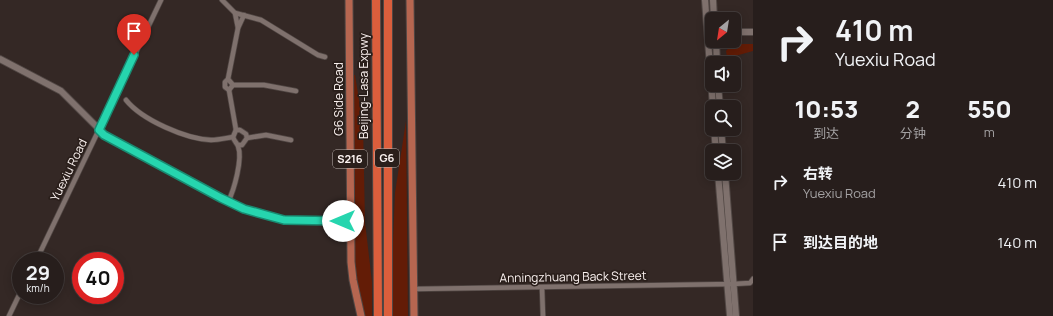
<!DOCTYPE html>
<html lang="zh">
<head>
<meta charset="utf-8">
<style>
	body { margin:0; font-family:Manrope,"Noto Sans SC",sans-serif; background:#2f2725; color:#f1f3f6; height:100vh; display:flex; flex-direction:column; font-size:15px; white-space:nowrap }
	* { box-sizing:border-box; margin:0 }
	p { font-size:13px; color:#a4a2a3 }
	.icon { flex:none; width:22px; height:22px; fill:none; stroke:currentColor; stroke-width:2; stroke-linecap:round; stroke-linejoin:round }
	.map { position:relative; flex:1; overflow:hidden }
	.drawer { display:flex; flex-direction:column; background:#271e1c; width:300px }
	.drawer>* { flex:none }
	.guide { background:#271e1c; color:#f1f3f6; overflow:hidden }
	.needle { width:26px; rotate:210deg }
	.fabs { position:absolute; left:705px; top:12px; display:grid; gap:8px }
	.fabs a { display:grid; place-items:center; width:36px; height:36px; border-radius:6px; background:#271e1c; box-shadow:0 2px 10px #0003,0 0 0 1px #433c3b; font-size:20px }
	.speed { position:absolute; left:12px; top:252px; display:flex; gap:8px; font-size:20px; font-weight:700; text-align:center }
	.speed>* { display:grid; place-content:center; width:52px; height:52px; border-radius:50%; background:#271e1c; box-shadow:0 2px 10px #0003,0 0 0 1px #433c3b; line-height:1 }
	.speed small { font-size:10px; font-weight:400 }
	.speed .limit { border:6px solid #d22; background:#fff; color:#111 }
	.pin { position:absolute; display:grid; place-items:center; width:34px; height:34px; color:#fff; margin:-41px -17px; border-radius:50% 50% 50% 0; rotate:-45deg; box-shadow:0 0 4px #0007 }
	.pin .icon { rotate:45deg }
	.me { position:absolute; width:44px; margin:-22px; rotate:270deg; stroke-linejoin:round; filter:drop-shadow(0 0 3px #0008) }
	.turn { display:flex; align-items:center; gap:14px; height:84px; padding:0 16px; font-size:18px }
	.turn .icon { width:52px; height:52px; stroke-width:2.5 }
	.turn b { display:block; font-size:28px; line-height:34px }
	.eta { display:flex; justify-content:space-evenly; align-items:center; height:68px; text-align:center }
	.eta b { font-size:24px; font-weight:800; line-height:28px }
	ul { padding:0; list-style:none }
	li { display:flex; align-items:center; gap:12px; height:60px; padding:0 16px }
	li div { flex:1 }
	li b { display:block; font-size:15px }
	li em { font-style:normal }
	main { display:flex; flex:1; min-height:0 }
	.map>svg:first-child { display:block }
	.green { fill:#631c06 }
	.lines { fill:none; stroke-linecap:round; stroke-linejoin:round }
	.street-casing { stroke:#514744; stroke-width:6 }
	.secondary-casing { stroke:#514744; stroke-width:8 }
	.primary-casing { stroke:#514744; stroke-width:9 }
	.highway-casing { stroke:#514744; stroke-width:10 }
	.street { stroke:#7f716d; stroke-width:4.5 }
	.secondary { stroke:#7f716d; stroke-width:6 }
	.primary { stroke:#b66650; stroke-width:7 }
	.highway { stroke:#db5e3c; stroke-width:8 }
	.route-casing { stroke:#198a71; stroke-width:10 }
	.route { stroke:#26d5ae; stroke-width:7 }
	.labels { text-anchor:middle; stroke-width:3.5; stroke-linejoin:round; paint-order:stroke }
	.shield { fill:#2a1f1b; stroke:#bcb3b0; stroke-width:1 }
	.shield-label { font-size:11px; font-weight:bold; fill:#fbf2f0 }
	.street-label { font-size:12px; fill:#fbf2f0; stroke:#2a1f1b }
</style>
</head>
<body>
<main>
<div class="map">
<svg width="753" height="316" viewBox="0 0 753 316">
	<rect width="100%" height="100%" fill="#342825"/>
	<g class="green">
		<path d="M732 44H753V51L735 56 731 62 728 63 726 51Z"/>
		<path d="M351 75H355L363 124 365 222 372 282V316H363L355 277Z"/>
		<path d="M406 121 408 316H393L392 266 395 193Z"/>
	</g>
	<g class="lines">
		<defs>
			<g id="street">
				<path d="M222 0 235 13 261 20 318 55 325 57"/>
				<path d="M235 13 238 28 244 15"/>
				<path d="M228 79 233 85 229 90 225 87V82L228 79 238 28"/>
				<path d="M233 85H264L296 91"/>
				<path d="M229 90 236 130"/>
				<path d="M126 100C142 120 186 139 211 140 219 140 226 138 233 137"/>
				<path d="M247 138 266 135 291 140"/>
				<path d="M228 202C234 190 243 159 238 146 237 143 234 141 233 137L236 130H240L246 134 247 138 242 145H238"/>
				<path d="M36 261 161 0"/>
				<path d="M542 288 543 316"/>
				<path d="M414 289 733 284 750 283 753 279"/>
				<path d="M9 316 21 291"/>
			</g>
			<g id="secondary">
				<path d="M705 0 713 107"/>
				<path d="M713 0 714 19"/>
				<path d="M734 32H753"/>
				<path d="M716 41 717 63"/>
				<path d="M0 59 61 91 106 136 228 202 253 212 284 220 351 221"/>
				<path d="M718 85 720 107"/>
				<path d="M714 129 716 151"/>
				<path d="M721 129 723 151"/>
				<path d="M718 173 730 316"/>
				<path d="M725 173 736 316"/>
			</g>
			<g id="primary">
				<path d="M349 0 351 262 353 280 361 316"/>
				<path d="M410 0 414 316"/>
			</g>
			<g id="highway">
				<path d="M376 0 378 316"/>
				<path d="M388 0V316"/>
			</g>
		</defs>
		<use href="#street" class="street-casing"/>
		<use href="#secondary" class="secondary-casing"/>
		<use href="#primary" class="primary-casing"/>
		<use href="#highway" class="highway-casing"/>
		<use href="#street" class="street"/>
		<use href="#secondary" class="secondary"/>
		<use href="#primary" class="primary"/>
		<use href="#highway" class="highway"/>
	</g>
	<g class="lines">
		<defs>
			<path id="route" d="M134 55 99 130 104 135 221 198 244 209 284 220 343 221"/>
		</defs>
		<use href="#route" class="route-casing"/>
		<use href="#route" class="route"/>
	</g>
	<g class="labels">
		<g class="shield">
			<rect x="375" y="149" width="24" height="18" rx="3"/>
			<rect x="333" y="150" width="34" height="18" rx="3"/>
		</g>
		<g class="shield-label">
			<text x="387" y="162">G6</text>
			<text x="350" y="163">S216</text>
		</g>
		<g class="street-label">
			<text transform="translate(364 86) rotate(-90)" y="4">Beijing-Lasa Expwy</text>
			<text transform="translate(339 99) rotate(-90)" y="4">G6 Side Road</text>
			<text transform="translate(69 170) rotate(-64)" y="4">Yuexiu Road</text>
			<text transform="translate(573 277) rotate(-1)" y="4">Anningzhuang Back Street</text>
		</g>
	</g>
</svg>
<div class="fabs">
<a><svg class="needle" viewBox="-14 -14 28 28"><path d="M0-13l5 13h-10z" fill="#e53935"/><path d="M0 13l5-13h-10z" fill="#a4a2a3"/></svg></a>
<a><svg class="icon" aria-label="sound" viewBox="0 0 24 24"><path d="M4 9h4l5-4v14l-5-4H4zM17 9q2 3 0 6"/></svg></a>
<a><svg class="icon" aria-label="search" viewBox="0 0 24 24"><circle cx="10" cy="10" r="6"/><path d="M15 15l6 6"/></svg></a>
<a><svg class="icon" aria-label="layers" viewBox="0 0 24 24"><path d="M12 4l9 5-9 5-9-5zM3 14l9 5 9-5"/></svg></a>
</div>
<div class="speed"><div>29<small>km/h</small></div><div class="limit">40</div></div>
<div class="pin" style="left:134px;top:55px;background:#d93025"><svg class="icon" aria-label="arrive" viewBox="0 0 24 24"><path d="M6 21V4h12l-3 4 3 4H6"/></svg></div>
<svg class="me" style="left:343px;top:221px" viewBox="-20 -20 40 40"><circle r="19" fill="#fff"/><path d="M0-13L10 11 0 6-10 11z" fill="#26d5ae"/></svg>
</div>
<section class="drawer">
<div class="guide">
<div class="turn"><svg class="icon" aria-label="right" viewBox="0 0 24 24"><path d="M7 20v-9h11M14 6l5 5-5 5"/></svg><div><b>410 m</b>Yuexiu Road</div></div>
</div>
<div class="eta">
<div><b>10:53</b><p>到达</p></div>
<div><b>2</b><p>分钟</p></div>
<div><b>550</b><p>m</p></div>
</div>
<ul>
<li><svg class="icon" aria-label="right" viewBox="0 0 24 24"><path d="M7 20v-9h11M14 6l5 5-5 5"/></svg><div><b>右转</b><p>Yuexiu Road</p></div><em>410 m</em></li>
<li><svg class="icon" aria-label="arrive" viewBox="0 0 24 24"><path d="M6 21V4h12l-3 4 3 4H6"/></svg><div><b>到达目的地</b></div><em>140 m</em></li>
</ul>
</section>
</main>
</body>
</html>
